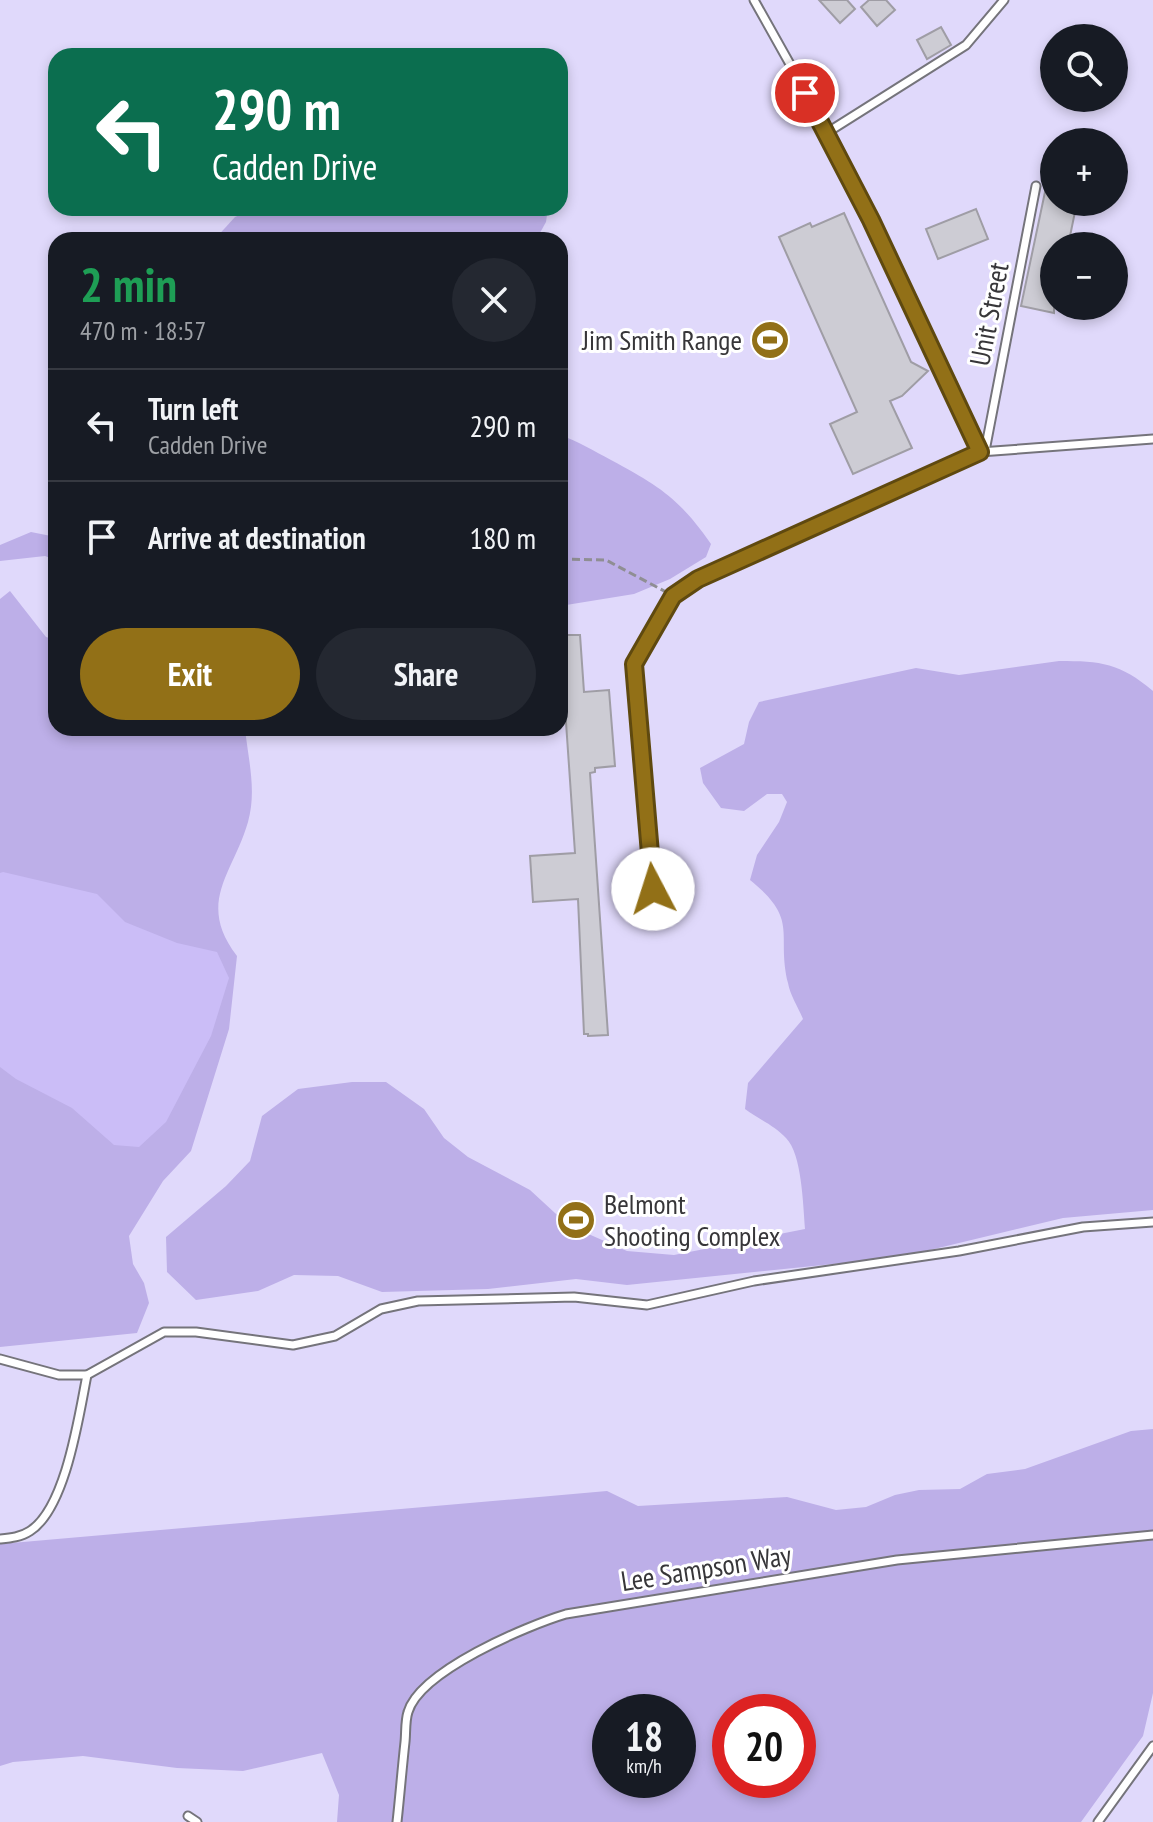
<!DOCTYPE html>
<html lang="en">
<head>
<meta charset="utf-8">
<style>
	body { margin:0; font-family:"PT Sans Narrow",sans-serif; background:#242831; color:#f1f3f6; height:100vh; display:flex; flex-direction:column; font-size:30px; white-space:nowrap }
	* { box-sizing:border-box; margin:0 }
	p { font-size:26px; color:#9ea1a6 }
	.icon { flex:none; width:44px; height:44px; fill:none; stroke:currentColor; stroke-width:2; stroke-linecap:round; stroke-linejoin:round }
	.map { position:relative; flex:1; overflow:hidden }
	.sheet { position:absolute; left:48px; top:232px; width:520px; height:504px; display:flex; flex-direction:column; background:#171b24; border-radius:24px; box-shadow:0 4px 12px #0003 }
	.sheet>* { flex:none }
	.guide { position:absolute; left:48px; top:48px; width:520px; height:168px; border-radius:24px; box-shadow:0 4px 12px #0003; background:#0b6e4f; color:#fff; overflow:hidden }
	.tools { position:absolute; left:1040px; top:24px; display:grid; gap:16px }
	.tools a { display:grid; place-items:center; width:88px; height:88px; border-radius:50%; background:#171b24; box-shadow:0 4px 12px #0003; font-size:40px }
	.speed { position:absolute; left:592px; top:1694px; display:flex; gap:16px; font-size:40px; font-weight:700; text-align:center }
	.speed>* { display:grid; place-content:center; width:104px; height:104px; border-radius:50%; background:#171b24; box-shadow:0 4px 12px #0003; line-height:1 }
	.speed small { font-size:20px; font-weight:400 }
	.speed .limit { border:12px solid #d22; background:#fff; color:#111 }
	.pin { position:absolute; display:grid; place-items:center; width:68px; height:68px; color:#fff; margin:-34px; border:4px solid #fff; border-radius:50%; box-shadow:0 2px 8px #0007 }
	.me { position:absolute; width:88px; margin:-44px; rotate:355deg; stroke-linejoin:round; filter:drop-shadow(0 0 6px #0008) }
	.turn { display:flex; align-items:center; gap:28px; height:168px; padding:0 32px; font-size:36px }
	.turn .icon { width:104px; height:104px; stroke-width:2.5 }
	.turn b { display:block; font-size:56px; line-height:68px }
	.round { display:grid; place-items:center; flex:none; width:84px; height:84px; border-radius:42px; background:#242831 }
	.headline { display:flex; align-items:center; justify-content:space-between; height:136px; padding:0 32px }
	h1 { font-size:48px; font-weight:700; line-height:60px; color:#1e9e55 }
	.primary-button { display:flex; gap:16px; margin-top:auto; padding:16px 32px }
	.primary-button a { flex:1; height:92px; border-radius:48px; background:#927017; color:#fff; font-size:32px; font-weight:700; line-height:92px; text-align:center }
	.primary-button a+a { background:#242831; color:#f1f3f6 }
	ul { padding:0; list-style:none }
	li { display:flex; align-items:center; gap:24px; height:112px; padding:0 32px; border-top:2px solid #363941 }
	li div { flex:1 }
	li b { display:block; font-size:30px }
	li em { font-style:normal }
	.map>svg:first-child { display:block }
	.green { fill:#e0d9fb; fill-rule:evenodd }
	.forest { fill:#bdafe8; fill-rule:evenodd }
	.water { fill:#cbbdf7 }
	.building { fill:#cdccd4; stroke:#9f9da5; stroke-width:2 }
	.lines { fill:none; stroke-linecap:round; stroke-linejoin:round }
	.lane-casing { stroke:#75747b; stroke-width:11 }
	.path { stroke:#8f8e93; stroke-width:3; stroke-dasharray:8 4; stroke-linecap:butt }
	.lane { stroke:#fff; stroke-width:7 }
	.route-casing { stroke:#5f490f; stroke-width:20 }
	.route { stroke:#927017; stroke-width:14 }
	.labels { text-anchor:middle; stroke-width:6; stroke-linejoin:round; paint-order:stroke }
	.street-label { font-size:28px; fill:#373639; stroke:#fff }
	.poi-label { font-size:28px; fill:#373639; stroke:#fff; text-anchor:end }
</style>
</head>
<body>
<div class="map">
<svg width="1153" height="1822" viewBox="0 0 1153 1822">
	<rect width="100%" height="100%" fill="#eeecf4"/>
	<path class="green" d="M0 0H1153V1822H0ZM1054 38H1114V98H1054ZM56 56H560V208H56ZM1054 142H1114V202H1054ZM56 240H560V728H56ZM1054 246H1114V306H1054ZM610 1712H678V1780H610ZM730 1712H798V1780H730Z"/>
	<g class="forest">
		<path d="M255 208H548L546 222 536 240H214L235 217Z"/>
		<path d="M560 435C578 441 594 451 611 460 659 486 679 498 711 544L706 557 670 579 634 594 560 606Z"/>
		<path d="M31 532 56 537V560L45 556 0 561V545Z"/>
		<path d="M10 591 46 637 56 640V728H245C248 759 257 790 248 822 233 874 196 902 237 956L229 1029 191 1151 163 1181 129 1236 133 1264 144 1283 149 1303 137 1333 0 1347V599Z"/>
		<path d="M1059 661C1101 661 1120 663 1153 691V1210L1063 1218 901 1257 627 1285 576 1279 488 1289 382 1292 338 1276 294 1275 258 1291 196 1300 167 1272 166 1237 226 1186 250 1161 262 1116 298 1089 352 1082H386L424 1109 444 1138 468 1157 530 1190 568 1225 627 1251 674 1255 805 1229C803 1205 802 1154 786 1138 774 1125 758 1119 745 1109L748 1083 803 1019C798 1007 790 995 788 983 776 933 800 920 750 880L757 855 779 822 787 802 782 794H767L744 811 721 808 703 783 700 768 744 744 749 722 759 702 916 668 959 675Z"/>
		<path d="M1153 1429V1693L1143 1736 1081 1822H337L339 1795 322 1753 243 1771 177 1768 83 1756 13 1762 0 1766V1544L607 1491 638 1506 787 1497 836 1510 866 1507 895 1495 919 1490 960 1489 987 1474 1025 1469 1131 1431ZM610 1712H678V1780H610ZM730 1712H798V1780H730Z"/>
	</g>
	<path class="water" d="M3 872 97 894 125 922 177 943 217 952 229 978 211 1036 166 1122 139 1147 114 1145 72 1108 16 1079 0 1067V873Z"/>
	<g class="building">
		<path d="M819 0H847L855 9 840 23Z"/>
		<path d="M869 0H886L895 10 877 26 861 7Z"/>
		<path d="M941 27 951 45 927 59 917 40Z"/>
		<path d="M1049 173 1054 174V202H1077L1068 246H1054V313L1021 306Z"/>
		<path d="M976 209 988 239 938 259 926 229Z"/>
		<path d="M844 213 911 362 928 371 902 396 890 401 912 448 853 474 830 424 857 412 779 237 810 223 812 227Z"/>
		<path d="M560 635H580L584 692 609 690 615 766 595 768V772L590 773 608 1035 588 1036V1034H584L578 899 533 902 530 856 575 853Z"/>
	</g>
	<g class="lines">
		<defs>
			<g id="lane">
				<path d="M754 0 828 132 980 452"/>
				<path d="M828 132 966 45 1004 0"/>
				<path d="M985 451 1036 186"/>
				<path d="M653 889 634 664 673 596 698 579 980 452 1153 439"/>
				<path d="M0 1359 59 1375H87L164 1332H196L293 1345 335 1336 381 1309 418 1301 574 1297 647 1305 754 1281 959 1251 1083 1227 1153 1222"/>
				<path d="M0 1539C10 1538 21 1537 30 1531 66 1508 79 1415 87 1375"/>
				<path d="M188 1816 197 1822"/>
				<path d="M397 1822C400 1795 402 1769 405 1742 406 1733 405 1721 408 1712 420 1671 526 1626 566 1614L897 1560 1153 1535"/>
				<path d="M1098 1822 1153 1746"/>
			</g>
		</defs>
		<use href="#lane" class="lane-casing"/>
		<path class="path" d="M560 559 606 560 666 592"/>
		<use href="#lane" class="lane"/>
	</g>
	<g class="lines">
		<defs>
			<path id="route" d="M653 889 634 664 673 596 698 579 980 452 871 220 805 93"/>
		</defs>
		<use href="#route" class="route-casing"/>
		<use href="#route" class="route"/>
	</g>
	<defs>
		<symbol id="stadium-disc" viewBox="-11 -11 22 22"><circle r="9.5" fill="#927017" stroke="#fff"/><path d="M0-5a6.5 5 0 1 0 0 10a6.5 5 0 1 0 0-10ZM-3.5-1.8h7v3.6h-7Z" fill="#fff"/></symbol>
	</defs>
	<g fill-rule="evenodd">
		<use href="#stadium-disc" x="748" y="318" width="44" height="44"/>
		<use href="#stadium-disc" x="554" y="1198" width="44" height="44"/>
	</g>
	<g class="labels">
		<g class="street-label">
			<text transform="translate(989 314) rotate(-79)" y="10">Unit Street</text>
			<text transform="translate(706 1568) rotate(-9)" y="10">Lee Sampson Way</text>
		</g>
		<g class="poi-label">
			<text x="742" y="350">Jim Smith Range</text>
			<text x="604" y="1214" text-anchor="start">Belmont<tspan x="604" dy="32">Shooting Complex</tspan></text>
		</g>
	</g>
</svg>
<div class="tools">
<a><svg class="icon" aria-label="search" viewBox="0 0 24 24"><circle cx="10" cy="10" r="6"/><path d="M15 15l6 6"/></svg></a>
<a>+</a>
<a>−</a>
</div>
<div class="speed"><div>18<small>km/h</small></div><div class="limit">20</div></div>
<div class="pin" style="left:805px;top:93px;background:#d93025"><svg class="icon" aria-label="arrive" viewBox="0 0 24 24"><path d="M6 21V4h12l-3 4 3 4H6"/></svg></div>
<svg class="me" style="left:653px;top:889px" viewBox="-20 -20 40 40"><circle r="19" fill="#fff"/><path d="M0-13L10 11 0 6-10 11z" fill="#927017"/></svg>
<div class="guide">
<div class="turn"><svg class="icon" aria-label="left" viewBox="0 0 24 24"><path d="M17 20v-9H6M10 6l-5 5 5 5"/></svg><div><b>290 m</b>Cadden Drive</div></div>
</div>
<section class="sheet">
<div class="headline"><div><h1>2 min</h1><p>470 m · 18:57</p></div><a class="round"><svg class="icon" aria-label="close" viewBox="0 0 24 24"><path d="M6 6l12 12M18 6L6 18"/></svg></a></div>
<ul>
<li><svg class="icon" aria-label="left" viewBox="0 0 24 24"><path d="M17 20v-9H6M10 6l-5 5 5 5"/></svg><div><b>Turn left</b><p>Cadden Drive</p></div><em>290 m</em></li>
<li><svg class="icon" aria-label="arrive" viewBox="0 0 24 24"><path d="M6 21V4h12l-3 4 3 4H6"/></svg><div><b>Arrive at destination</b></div><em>180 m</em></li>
</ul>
<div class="primary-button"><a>Exit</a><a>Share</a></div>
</section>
</div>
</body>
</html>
